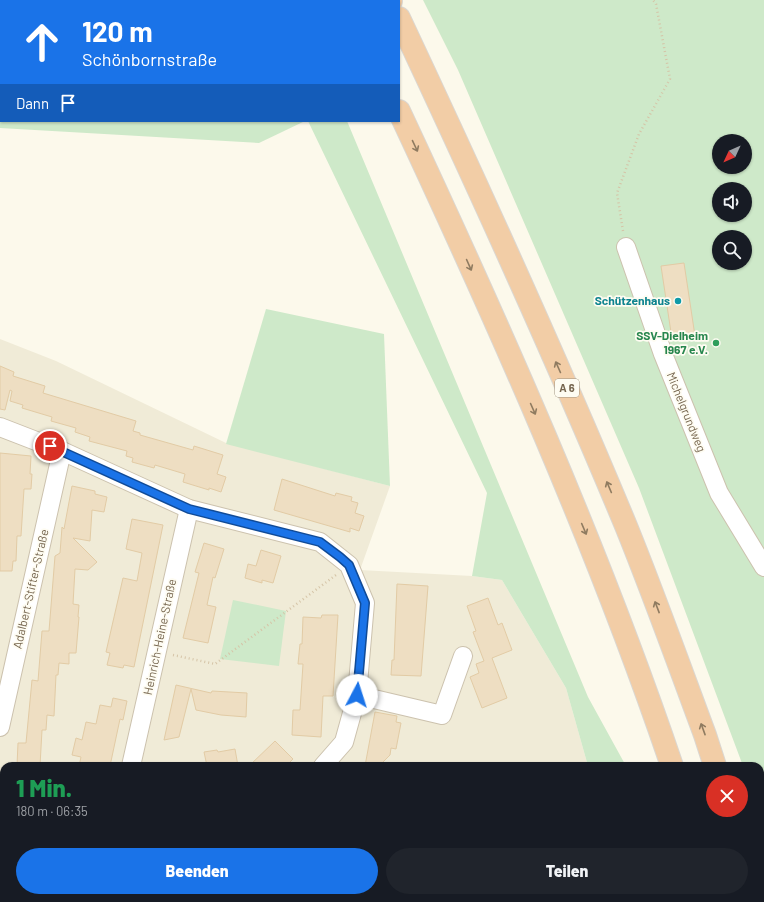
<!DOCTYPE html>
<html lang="de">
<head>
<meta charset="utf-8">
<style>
	body { margin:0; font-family:Barlow,sans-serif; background:#20242c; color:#f1f3f6; height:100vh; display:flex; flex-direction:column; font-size:15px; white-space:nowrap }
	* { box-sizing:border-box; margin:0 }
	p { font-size:13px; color:#9ea1a6 }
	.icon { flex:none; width:22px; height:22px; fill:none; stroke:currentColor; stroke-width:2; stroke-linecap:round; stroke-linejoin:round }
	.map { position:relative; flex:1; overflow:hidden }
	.panel { position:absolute; left:0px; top:762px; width:764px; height:140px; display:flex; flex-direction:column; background:#171b24; border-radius:12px 12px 0 0; box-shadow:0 1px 3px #0004 }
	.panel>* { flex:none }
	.guide { position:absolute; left:0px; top:0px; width:400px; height:122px; box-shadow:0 1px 3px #0004; background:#1a73e8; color:#fff; overflow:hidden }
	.needle { width:26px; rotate:226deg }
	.buttons { position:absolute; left:712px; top:134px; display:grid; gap:8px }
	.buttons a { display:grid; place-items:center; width:40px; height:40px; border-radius:50%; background:#171b24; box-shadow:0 1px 3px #0004; font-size:20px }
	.pin { position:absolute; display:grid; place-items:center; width:34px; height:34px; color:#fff; margin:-17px; border:2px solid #fff; border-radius:50%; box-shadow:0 1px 4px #0007 }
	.me { position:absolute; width:44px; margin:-22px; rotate:5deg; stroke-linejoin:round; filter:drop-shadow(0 0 3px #0008) }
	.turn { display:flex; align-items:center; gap:14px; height:84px; padding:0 16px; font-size:18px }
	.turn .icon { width:52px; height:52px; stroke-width:2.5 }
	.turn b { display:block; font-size:28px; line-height:34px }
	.then { display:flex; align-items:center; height:38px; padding:0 16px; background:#0003; gap:8px; font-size:15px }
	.round { display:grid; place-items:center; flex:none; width:42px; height:42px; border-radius:21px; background:#20242c }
	.head { display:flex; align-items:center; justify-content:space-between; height:68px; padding:0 16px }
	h1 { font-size:24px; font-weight:800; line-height:30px; color:#1e9e55 }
	.primary-button { display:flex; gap:8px; margin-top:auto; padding:8px 16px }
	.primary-button a { flex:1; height:46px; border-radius:24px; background:#1a73e8; color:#fff; font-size:16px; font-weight:800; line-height:46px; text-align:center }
	.primary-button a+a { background:#20242c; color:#f1f3f6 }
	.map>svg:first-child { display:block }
	.residential { fill:#f0ebd7 }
	.green { fill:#cee9c9; fill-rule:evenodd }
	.building { fill:#eedec2; stroke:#e2cba5 }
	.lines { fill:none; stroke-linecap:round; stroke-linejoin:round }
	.minor-casing { stroke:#ccc2ae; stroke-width:20 }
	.highway-casing { stroke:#dbd7d1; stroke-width:24 }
	.path { stroke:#d5c4a7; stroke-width:2.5; stroke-dasharray:1 3; stroke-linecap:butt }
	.minor { stroke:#fff; stroke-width:18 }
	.highway { stroke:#f2cda6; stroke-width:22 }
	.oneway { stroke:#8f7b60 }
	.route-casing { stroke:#114b97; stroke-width:10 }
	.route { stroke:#1a73e8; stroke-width:7 }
	.culture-dot { fill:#0f9aa8; stroke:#fefcf2; stroke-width:1.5 }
	.leisure-dot { fill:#2e9e5b; stroke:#fefcf2; stroke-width:1.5 }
	.labels { text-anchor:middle; stroke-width:3.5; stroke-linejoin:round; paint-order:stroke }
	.shield { fill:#fefcf2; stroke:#9f9380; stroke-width:1 }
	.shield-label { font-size:11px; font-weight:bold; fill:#76664f }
	.culture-label { font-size:12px; font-weight:bold; fill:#0d838f; stroke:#fefcf2; text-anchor:end }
	.leisure-label { font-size:12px; font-weight:bold; fill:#27864d; stroke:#fefcf2; text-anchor:end }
	.street-label { font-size:12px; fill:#76664f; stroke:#fefcf2 }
</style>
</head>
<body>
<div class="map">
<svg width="764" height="902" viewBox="0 0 764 902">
	<rect width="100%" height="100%" fill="#fcf9eb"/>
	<path class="residential" d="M0 339 56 361 226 443 390 486 360 570 472 576 502 580 566 688 588 766H4V898H625L626 902H0Z"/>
	<g class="green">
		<path d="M423 0H764V828L760 817V766H743L639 488 458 70ZM719 141H745V167H719ZM719 189H745V215H719ZM719 237H745V263H719Z"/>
		<path d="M0 121H305L259 143 0 128Z"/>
		<path d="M308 121H347L588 697 626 766H588L566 688 502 580 472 576 487 493Z"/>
		<path d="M266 309 384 334 390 486 226 444Z"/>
		<path d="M233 600 286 611 279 666 220 659Z"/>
		<path d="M625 898H678L679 902H626Z"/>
	</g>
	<g class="building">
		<path d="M684 263 695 336 672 339 661 266Z"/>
		<path d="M0 366 14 372 13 376 45 386 43 393 136 421 133 431 140 433V435L193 450 194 446 223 455 217 474 226 477 221 492 209 488V490L183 482 185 474 155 465 154 468 132 462 133 458 126 456 127 451 89 441 90 437 75 432 76 428 51 421 52 417 22 408 23 405 10 401 12 391 10 390 5 410 0 409Z"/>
		<path d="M0 453 31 456 30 474H32L31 489H24L21 536H17L16 561H13L12 571H0Z"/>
		<path d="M282 479 335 496 336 493 352 497 351 501 358 503 355 513 364 516 359 531 350 528V532L274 510Z"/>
		<path d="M72 486 95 491V494L107 497 104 512 92 510 90 541 73 538 97 562 88 570 75 569 73 604 79 605 78 617H79L76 653H69V664L59 663 58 675H56L54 716 47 715 46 730H42L40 766H17L18 743H26L32 680 38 681 42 631H49L55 556 60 553 62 527 64 529Z"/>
		<path d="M132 519 163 525 134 667 124 665 123 668 107 665 110 653 106 652 123 578 137 581 142 553 126 549Z"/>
		<path d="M204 543 224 549 215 578 213 577 207 605 216 607 208 643 183 638 199 573 195 572Z"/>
		<path d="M261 550 281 556 273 583 262 580V583L245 578 248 564 256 566Z"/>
		<path d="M397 584 428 586 421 676 391 675 392 660H394Z"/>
		<path d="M488 598 498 625 502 623 512 650 492 658 507 698 482 708 470 677 479 673 476 664 484 661 473 632 476 631 467 606Z"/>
		<path d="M322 615H338L333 696H323L321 737 292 735 293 710H300L303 664H298L300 644H302L303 617 321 618Z"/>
		<path d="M176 685 211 693 212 691 247 693 246 717 221 715 196 710 191 689 179 737 164 740Z"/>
		<path d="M113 698 127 701 123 720 120 719 110 766H79L81 757 72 755 76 738 82 740 86 722 96 724 100 705 111 707Z"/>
		<path d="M375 712 397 716 396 722 401 723 396 749 391 748 390 755 379 766H365Z"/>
		<path d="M275 741 293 759 286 766H249Z"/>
		<path d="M235 749 238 766H207L204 752 217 750 218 752Z"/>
	</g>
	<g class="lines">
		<defs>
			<g id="minor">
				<path d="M626 247 663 354 719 493 764 567"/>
				<path d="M0 427 62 451 189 509 320 542 349 565 365 603 357 695 344 742 323 766"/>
				<path d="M357 695 442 715 463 656"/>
				<path d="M0 727 62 451"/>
				<path d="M131 766 189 509"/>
				<path d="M0 848 4 847"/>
				<path d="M429 902 431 898"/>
			</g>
			<g id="highway">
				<path d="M347 0 348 1"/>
				<path d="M390 0 391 1"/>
				<path d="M399 18C478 186 555 355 626 526 654 595 679 665 705 735L715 766"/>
				<path d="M399 111C499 325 596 542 672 766"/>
				<path d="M715 898 716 902"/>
				<path d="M755 898 756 902"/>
			</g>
		</defs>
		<use href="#minor" class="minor-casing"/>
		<use href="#highway" class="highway-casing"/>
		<g class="path">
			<path d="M623 231 617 193 639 134 670 79 656 4 653 0"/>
			<path d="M173 655 215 664 336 575"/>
		</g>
		<use href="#minor" class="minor"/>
		<use href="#highway" class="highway"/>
	</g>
	<defs><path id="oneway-shaft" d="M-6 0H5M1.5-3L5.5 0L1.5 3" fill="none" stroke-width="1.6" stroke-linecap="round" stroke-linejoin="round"/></defs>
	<g class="oneway">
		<use href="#oneway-shaft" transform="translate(415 146) rotate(65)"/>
		<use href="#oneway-shaft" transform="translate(469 265) rotate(66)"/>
		<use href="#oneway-shaft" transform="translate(558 367) rotate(-114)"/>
		<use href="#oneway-shaft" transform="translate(533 409) rotate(66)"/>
		<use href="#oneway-shaft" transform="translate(609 487) rotate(-113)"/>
		<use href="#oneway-shaft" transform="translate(584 529) rotate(67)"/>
		<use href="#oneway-shaft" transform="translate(657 607) rotate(-111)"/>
		<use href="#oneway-shaft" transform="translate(703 729) rotate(-110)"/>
	</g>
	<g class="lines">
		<defs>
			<path id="route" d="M50 446 189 509 320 542 340 557 349 565 365 603 357 695"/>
		</defs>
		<use href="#route" class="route-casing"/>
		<use href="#route" class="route"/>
	</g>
	<circle class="culture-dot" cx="678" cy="301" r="4"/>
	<circle class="leisure-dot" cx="716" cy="343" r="4"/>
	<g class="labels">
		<rect class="shield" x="555" y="379" width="24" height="18" rx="3"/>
		<g class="shield-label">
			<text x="567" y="392">A 6</text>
		</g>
		<g class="culture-label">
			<text x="670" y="305">Schützenhaus</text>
		</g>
		<g class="leisure-label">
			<text x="708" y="340">SSV-Dielheim<tspan x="708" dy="14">1967 e.V.</tspan></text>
		</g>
		<g class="street-label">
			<text transform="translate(686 412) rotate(68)" y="4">Michelgrundweg</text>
			<text transform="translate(31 589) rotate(-77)" y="4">Adalbert-Stifter-Straße</text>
			<text transform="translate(160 637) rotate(-78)" y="4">Heinrich-Heine-Straße</text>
		</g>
	</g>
</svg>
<div class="buttons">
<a><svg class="needle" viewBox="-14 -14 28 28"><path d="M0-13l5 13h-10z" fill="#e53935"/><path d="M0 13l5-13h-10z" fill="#9ea1a6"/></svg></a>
<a><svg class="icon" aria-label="sound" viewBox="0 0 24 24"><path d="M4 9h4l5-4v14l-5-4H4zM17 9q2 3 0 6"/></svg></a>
<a><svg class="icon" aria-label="search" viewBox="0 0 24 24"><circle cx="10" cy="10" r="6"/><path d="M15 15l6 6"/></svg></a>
</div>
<div class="pin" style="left:50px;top:446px;background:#d93025"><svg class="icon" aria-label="arrive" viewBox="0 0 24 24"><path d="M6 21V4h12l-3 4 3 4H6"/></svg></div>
<svg class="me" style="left:357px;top:695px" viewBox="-20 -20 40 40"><circle r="19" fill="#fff"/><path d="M0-13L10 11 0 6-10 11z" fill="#1a73e8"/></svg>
<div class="guide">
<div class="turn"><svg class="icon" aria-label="ahead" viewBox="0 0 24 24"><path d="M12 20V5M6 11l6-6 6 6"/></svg><div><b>120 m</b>Schönbornstraße</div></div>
<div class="then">Dann<svg class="icon" aria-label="arrive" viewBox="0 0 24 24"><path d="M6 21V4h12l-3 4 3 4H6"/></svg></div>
</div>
<section class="panel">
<div class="head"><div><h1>1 Min.</h1><p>180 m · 06:35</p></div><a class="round" style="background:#d93025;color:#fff"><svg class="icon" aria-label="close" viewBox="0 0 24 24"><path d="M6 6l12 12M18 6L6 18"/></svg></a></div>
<div class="primary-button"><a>Beenden</a><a>Teilen</a></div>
</section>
</div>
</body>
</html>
